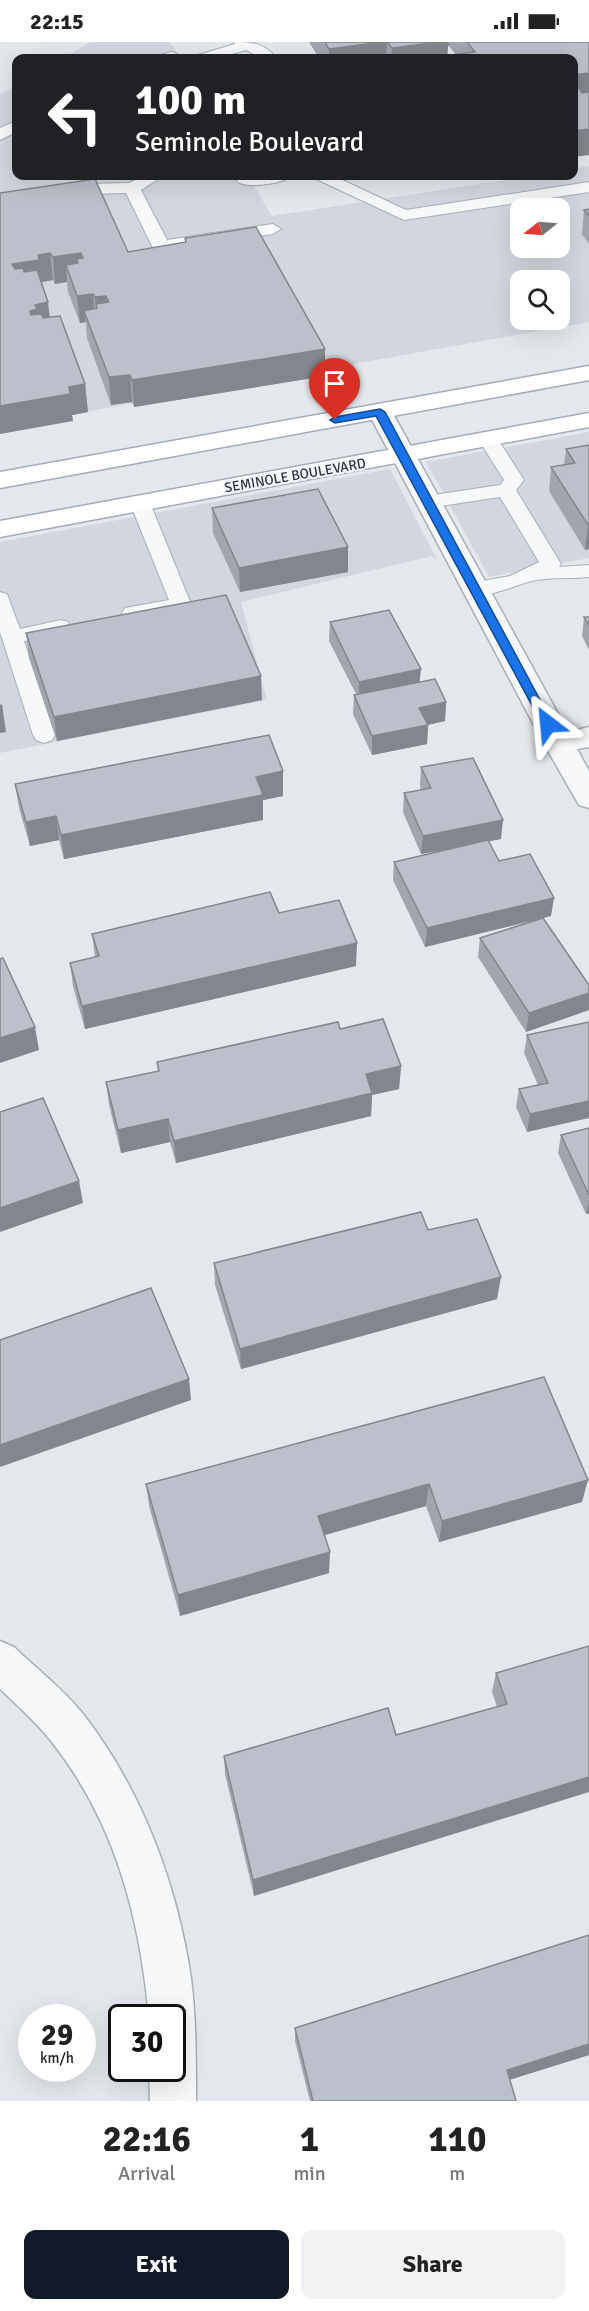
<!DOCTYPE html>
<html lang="en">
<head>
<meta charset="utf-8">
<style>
	body { margin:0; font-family:Signika,sans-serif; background:#f2f2f2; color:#222; height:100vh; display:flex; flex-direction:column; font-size:22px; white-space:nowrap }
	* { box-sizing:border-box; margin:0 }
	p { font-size:20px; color:#767676 }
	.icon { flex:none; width:33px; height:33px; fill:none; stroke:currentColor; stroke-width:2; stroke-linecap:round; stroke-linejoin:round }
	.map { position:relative; height:2059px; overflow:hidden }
	.sheet { display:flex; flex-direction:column; background:#fff; flex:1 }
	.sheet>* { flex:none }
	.banner { position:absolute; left:12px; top:12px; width:566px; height:126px; border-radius:12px; box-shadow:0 6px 24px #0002; background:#202124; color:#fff; overflow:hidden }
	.needle { width:39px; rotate:253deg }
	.fabs { position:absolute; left:510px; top:156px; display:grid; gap:12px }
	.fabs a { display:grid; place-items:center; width:60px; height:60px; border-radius:12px; background:#fff; box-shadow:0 6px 24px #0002; font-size:30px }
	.speed { position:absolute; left:18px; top:1962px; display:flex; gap:12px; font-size:30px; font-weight:700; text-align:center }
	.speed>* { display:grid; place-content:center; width:78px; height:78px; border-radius:50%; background:#fff; box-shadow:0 6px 24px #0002; line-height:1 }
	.speed small { font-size:15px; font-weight:400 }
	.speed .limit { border:3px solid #111; border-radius:9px; background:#fff; color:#111 }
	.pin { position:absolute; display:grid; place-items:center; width:51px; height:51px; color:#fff; margin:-62px -26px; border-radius:50% 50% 50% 0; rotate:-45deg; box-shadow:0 0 6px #0007 }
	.pin .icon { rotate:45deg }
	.me { position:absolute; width:66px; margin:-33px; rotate:331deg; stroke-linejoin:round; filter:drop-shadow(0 0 4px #0008) }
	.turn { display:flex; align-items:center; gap:21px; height:126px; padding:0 24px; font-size:27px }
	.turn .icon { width:78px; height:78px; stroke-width:2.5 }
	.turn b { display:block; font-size:42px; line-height:51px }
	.eta { display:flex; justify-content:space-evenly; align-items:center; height:102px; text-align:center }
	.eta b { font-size:36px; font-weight:800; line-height:42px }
	.button { display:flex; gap:12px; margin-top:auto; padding:12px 24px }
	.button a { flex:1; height:69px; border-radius:12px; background:#111827; color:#fff; font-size:24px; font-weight:800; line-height:69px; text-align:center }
	.button a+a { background:#f2f2f2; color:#222 }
	.status { display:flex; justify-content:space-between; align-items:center; height:42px; padding:0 30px; background:#fff; direction:ltr }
	.status svg { height:16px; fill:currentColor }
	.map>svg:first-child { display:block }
	.built { fill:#d2d6de; fill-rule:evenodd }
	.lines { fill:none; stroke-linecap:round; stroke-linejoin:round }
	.lane-casing { stroke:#a9aeb7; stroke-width:2 }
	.street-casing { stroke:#a9aeb7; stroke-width:3 }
	.primary-casing { stroke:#a3abb8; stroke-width:3 }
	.lane { fill:#f7f8fa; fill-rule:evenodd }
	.street { fill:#f7f8fa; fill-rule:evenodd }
	.primary { fill:#fff; fill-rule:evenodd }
	.wall { fill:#a1a5ae; fill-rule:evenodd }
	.shaded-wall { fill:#83868d }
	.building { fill:#bbc0ca; stroke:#83868d; stroke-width:1.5 }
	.route { fill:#1a73e8; stroke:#114b97; stroke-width:1.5 }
	.labels { text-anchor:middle; stroke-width:4.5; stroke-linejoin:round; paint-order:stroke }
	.far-street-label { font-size:14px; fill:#2b3445; stroke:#f4f6f9 }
</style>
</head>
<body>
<div class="status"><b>22:15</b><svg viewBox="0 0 49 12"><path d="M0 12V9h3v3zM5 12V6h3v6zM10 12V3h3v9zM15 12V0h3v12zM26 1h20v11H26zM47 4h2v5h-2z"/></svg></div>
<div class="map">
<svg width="589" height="2059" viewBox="0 0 589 2059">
	<rect width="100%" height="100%" fill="#e4e7ec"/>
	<g class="built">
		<path d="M91 0H170L180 16H63Z"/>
		<path d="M16 43V134H248L272 174 531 134H573V127L589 124V280L0 385V53ZM520 166H560V206H520ZM520 238H560V278H520Z"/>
		<path d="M589 390V516L489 535 426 420Z"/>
		<path d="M390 427 438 520 432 514 241 560 267 658 0 711V500Z"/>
	</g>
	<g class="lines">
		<defs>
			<g id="lane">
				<path d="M234 0C251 0 265 1 276 16H261L246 8 218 16H195L198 13 235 2Z"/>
				<path d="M172 10 177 12 179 16H157L160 13Z"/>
				<path d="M16 79V90L0 98V86Z"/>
				<path d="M144 134H163L141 148 167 198 273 182 281 187 273 192 161 209 155 208 152 204 126 151 89 152 0 162V152L89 142 129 141Z"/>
				<path d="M250 134H291C285 142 243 147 237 139L239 136Z"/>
				<path d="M314 134H334L406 168 589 140V150L404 178 316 137Z"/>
				<path d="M488 391 495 393 524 438 516 448 561 522 559 525 589 523V535C571 537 549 535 532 539 512 544 488 557 467 552L464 547 467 542 510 534 539 520 500 455 427 466 420 464 417 460 420 456 427 454 500 443 504 438 478 397 481 393Z"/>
				<path d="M140 455 147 457 150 461 191 562 188 567 181 569 132 578 125 576 122 571 125 566 169 558 130 461 133 457Z"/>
				<path d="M0 550 7 552 20 587 61 578 68 580 71 585 68 590 24 599 55 693 52 698 44 701 36 698 33 693 0 590Z"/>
			</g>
			<g id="street">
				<path d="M380 363 389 365 392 370 568 690 589 685V705L577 707 589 729V766L579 763 544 702 368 370 371 365Z"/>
				<path d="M0 1599 14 1605C37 1627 63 1647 83 1672 142 1748 177 1842 191 1936 196 1977 196 2018 196 2059H150L149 2026H172V1976H149C140 1876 115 1779 51 1699 36 1680 18 1664 0 1647Z"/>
			</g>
			<g id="primary">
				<path d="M589 324V338L0 446V430Z"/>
				<path d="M589 371V385L0 495V479Z"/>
			</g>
		</defs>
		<use href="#lane" class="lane-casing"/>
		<use href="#street" class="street-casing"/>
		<use href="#primary" class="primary-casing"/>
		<use href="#lane" class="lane"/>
		<use href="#street" class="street"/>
		<use href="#primary" class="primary"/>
	</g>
	<g class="wall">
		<path d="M309 0H589L573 16H319ZM448 4H449L456 13 447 14Z"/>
		<path d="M0 151 128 210 185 201V196L325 334 134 365 132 360 111 363 87 296 86 280 80 281 68 250 67 240 55 242 53 238 42 240 50 276 85 342 88 370 72 373 73 379Z"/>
		<path d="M589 167V202L582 192 584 168Z"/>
		<path d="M589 403V507L585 508 549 449 551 425 564 423 566 407Z"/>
		<path d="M212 466 348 530 240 550 213 491Z"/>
		<path d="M584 575H589V608L582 594Z"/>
		<path d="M330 580 420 640 446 660 445 679 428 683 427 702 372 713 353 672 354 653 356 652 329 599Z"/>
		<path d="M26 591 262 658 57 699 29 616Z"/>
		<path d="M421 725 501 797 489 799 499 819 551 874 543 876 589 943V968L526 990 478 915 480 896 540 877 425 905 393 838 394 820 451 807 421 812 403 770 404 751 421 748 420 744Z"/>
		<path d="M283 729V754L263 758V778L64 817 59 798 30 804 19 766 15 742Z"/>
		<path d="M279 871 356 924 85 987 73 944 70 921 95 915 92 892Z"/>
		<path d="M589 980 527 1090 516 1065 519 1047 538 1043 524 1011 527 993Z"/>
		<path d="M340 987 401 1024 399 1047 372 1053 371 1074 176 1121 170 1100 121 1111 109 1063 106 1040 158 1029 157 1020Z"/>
		<path d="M589 1086V1171L586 1172 558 1111 561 1093Z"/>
		<path d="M428 1188 497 1257 241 1327 215 1243 214 1221Z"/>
		<path d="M544 1335 582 1460 439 1500 426 1464 325 1493 329 1531 180 1574 149 1464 146 1442Z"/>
		<path d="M589 1604 254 1854 225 1732 224 1714 396 1693 497 1665 492 1650 496 1631Z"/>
		<path d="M589 1893V2013L509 2038 516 2059H310L295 1999V1986Z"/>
	</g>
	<g class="shaded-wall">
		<path d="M381 0H387L386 16H329V7Z"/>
		<path d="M435 0H449V4H448L447 16H391L392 6Z"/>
		<path d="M589 31V57L573 59V33Z"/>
		<path d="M589 87V113L573 115V89Z"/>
		<path d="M50 211 53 238 42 240V245L16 249 12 222 38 213Z"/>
		<path d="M81 211 83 238 77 217 79 239 66 223 67 240 55 242 53 215Z"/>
		<path d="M93 252 95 279 84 269 86 280 80 281 77 254Z"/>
		<path d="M106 254 109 281 97 266 96 262 98 282H97L95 255Z"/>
		<path d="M48 260 51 287 39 290 30 269 35 263Z"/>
		<path d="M325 307V334L134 365 132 338Z"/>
		<path d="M130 333 132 360 111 363 109 335Z"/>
		<path d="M85 342 88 370 72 373 73 379 0 392V364L69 345Z"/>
		<path d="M588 483H589V507L585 508Z"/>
		<path d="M348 505V530L240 550 239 526Z"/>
		<path d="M421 627 419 646 359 659V640Z"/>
		<path d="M261 634 262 658 57 699 54 675Z"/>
		<path d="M446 660 445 679 418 685 419 666Z"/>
		<path d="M2 662 6 690 0 691V663Z"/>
		<path d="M428 683 427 702 372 713V694Z"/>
		<path d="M283 729V754L263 758V778L64 817 61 793 256 735Z"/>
		<path d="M56 774 59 798 30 804 26 780Z"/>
		<path d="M503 778 501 797 421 812 423 794Z"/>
		<path d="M554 856 551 874 425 905 427 886Z"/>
		<path d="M357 901 356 924 85 987 82 964Z"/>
		<path d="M589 951V968L526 990 529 971Z"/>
		<path d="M35 985 39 1008 0 1021V996Z"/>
		<path d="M401 1024 399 1047 372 1053 371 1074 176 1121 174 1099 366 1032Z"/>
		<path d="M589 1059V1076L527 1090 530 1072Z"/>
		<path d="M168 1077 170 1100 121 1111 118 1088Z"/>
		<path d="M79 1139 83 1161 0 1190V1166Z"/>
		<path d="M589 1159V1171L586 1172Z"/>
		<path d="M501 1235 497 1257 241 1327 240 1307Z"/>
		<path d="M189 1337 191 1358 0 1425V1403Z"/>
		<path d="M588 1438 582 1460 439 1500 442 1479Z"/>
		<path d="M429 1442 426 1464 318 1495V1474Z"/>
		<path d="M330 1510 329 1531 180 1574 178 1553Z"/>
		<path d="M589 1735V1750L254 1854 253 1838Z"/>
		<path d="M589 2002V2013L502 2040 507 2028Z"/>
	</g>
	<g class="building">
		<path d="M325 0H381L329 7Z"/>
		<path d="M387 0H439L392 6Z"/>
		<path d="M467 0H589V31L573 33V16H429L475 10Z"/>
		<path d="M573 38 582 51 589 50V87L573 89Z"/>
		<path d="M95 137 128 210 186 200 185 196 256 185 325 307 132 338 130 333 109 335 84 269 97 266 96 262 109 260 106 254 95 255 93 252 77 254 66 223 78 221 77 217 83 216 81 211 53 215 50 211 38 213 39 218 12 222 15 227 23 226 24 230 37 228 48 260 35 263 37 267 30 269 31 273 41 272 43 276 60 274 85 342 69 345 70 352 0 364V151Z"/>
		<path d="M589 167V174L584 168Z"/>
		<path d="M589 403V483H588L551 425 575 421 566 407Z"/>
		<path d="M318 447 348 505 239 526 212 466Z"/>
		<path d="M226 553 261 634 54 675 26 591Z"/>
		<path d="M389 568 421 627 359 640 330 580Z"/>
		<path d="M584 575H589V584Z"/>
		<path d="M435 637 446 660 419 666 428 683 372 694 354 653Z"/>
		<path d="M269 693 283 729 256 735 263 753 61 793 56 774 26 780 15 742Z"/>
		<path d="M473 716 503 778 423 794 404 751 431 746 421 725Z"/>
		<path d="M488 798 499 819 530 812 554 856 427 886 394 820Z"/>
		<path d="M270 850 279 871 339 858 357 901 82 964 70 921 99 914 92 892Z"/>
		<path d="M543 876 589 943V951L529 971 480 896Z"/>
		<path d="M3 916 35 985 0 996V917Z"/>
		<path d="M383 977 401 1024 366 1032 372 1051 174 1099 168 1077 118 1088 106 1040 159 1029 157 1020 338 980 340 987Z"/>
		<path d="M589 980V1059L530 1072 519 1047 548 1041 527 993Z"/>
		<path d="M43 1056 79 1139 0 1166V1070Z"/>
		<path d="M589 1086V1153L561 1093Z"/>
		<path d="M421 1170 428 1188 477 1177 501 1235 240 1307 214 1221Z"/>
		<path d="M151 1246 189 1337 0 1403V1298Z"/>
		<path d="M544 1335 588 1438 442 1479 429 1442 318 1474 330 1510 178 1553 146 1442Z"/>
		<path d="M589 1604V1735L253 1838 224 1714 388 1666 396 1693 507 1662 496 1631Z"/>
		<path d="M589 1893V2002L507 2028 516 2059H313L295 1986Z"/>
	</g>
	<path class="route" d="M380 367 385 370 553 682 552 685 548 686 542 682 376 374 335 381 330 378 335 375Z"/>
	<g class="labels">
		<g class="far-street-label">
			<text transform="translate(295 433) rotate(-10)" y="5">SEMINOLE BOULEVARD</text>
		</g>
	</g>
</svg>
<div class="fabs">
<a><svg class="needle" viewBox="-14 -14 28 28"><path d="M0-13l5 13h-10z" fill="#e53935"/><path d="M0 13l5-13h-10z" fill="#767676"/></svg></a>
<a><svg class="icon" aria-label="search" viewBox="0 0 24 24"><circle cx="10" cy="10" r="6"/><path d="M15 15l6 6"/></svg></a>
</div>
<div class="speed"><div>29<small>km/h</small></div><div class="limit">30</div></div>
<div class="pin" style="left:335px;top:378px;background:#d93025"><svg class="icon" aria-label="arrive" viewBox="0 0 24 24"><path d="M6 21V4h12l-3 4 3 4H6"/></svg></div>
<svg class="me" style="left:548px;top:682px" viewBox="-20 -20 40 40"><path d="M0-17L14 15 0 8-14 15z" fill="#1a73e8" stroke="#fff" stroke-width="4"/></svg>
<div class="banner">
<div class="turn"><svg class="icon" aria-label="left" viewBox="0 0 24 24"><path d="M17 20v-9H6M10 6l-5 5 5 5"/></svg><div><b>100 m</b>Seminole Boulevard</div></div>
</div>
</div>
<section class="sheet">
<div class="eta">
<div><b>22:16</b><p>Arrival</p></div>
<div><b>1</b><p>min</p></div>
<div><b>110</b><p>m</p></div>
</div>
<div class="button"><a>Exit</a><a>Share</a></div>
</section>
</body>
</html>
